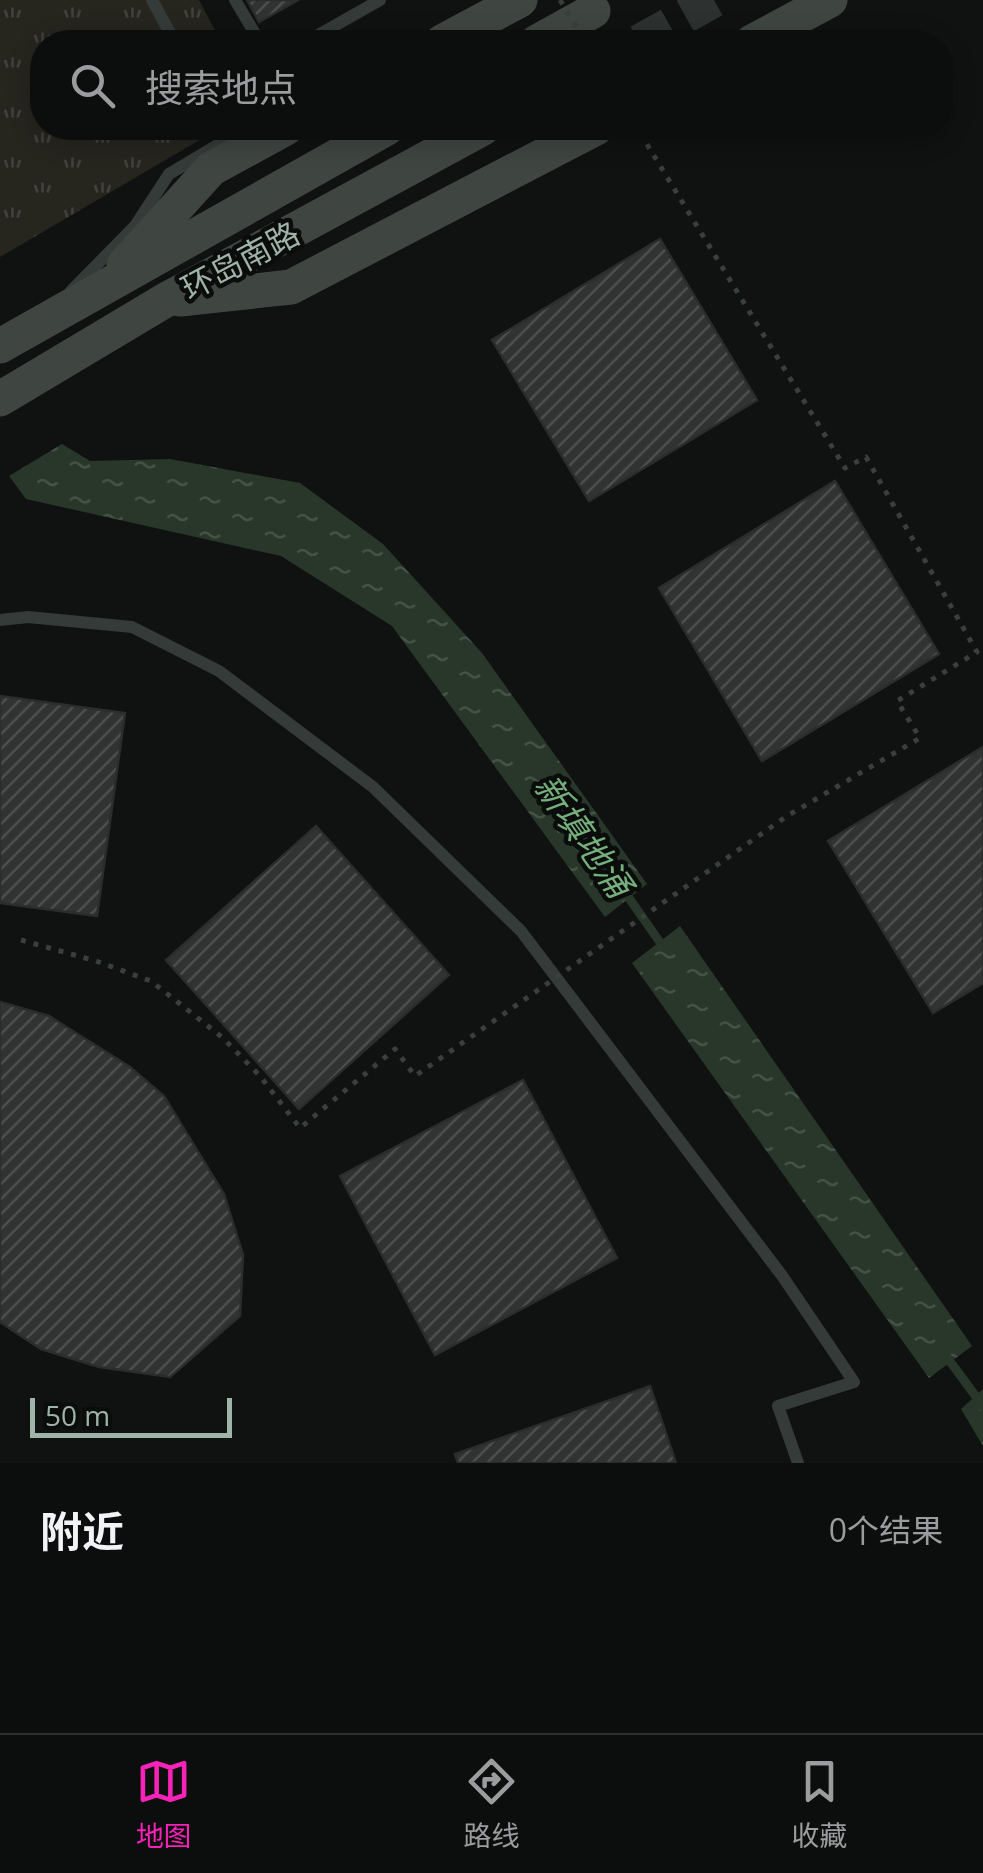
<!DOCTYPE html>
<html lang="zh">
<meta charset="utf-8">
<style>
body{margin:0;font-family:"Open Sans","Noto Sans SC",sans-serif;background:#1a1b1b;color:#f1f3f6}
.scale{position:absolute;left:30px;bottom:25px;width:202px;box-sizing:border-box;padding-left:10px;border:5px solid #a0b3a7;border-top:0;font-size:28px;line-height:35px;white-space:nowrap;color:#a0b3a7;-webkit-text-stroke:8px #0b0c0c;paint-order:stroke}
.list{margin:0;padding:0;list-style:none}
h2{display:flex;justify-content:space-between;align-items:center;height:130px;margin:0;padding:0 40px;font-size:42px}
h2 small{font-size:32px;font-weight:400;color:#9a9c9d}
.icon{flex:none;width:55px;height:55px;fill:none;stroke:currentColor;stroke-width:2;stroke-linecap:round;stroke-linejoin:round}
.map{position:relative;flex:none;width:983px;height:1463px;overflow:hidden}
.search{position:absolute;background:#0c0d0d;box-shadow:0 5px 25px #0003;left:30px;right:30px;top:30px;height:110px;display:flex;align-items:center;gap:25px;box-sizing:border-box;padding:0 35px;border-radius:40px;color:#9a9c9d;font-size:38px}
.sheet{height:270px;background:#0c0d0d}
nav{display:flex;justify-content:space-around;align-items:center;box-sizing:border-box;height:140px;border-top:2px solid #2c2d2e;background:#0c0d0d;font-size:28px;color:#9a9c9d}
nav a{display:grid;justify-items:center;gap:5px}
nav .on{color:#f722b7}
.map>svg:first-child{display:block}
.park{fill:url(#park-tufts)}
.water{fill:url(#water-ripples)}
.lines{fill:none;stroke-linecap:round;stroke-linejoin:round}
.stream{stroke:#283729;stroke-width:9}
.building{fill:url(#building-hatch);stroke:#2a2d2c;stroke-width:2.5}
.secondary-tunnel{stroke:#2d312f;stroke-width:35;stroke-dasharray:35 18;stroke-linecap:butt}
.service{stroke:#353b38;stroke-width:12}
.secondary{stroke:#3f4642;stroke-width:35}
.path-bridge{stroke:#393f3b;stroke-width:5;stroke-dasharray:5 8;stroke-linecap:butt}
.labels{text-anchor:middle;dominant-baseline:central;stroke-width:9;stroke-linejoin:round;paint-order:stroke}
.street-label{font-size:32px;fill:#a0b3a7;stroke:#0b0c0c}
.water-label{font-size:35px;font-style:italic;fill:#75b07c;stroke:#0b0c0c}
</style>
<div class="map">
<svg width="983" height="1463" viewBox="0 0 983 1463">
<defs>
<pattern id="park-tufts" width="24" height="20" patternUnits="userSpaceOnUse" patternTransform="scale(2.5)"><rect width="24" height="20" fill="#26251e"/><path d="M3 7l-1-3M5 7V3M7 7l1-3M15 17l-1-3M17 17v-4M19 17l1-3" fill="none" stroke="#42423c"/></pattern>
<pattern id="water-ripples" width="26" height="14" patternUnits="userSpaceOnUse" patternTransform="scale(2.5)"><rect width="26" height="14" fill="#283729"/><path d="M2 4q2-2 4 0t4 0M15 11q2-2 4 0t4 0" fill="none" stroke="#445245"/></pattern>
<pattern id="building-hatch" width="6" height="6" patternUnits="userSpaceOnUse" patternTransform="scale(2.5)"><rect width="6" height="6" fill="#303332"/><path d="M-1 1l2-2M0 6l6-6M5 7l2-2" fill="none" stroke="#4b4e4d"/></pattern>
</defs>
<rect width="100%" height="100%" fill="#101111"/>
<polygon class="park" points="0,0 199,0 221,42 42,42 42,128 220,128 0,257"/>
<g class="water">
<polygon points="62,444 90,461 170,459 300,483 383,544 482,653 647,884 605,917 392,626 281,556 26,499 9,476"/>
<polygon points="680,926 972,1346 929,1378 632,963"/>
<polygon points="983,1389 983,1446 961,1409"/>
</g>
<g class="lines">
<g class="stream">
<polyline points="624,891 664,948"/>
<polyline points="946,1356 983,1406"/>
</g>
</g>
<g class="building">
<polygon points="247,0 298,0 259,22"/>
<polygon points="660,239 757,400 589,501 492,340"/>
<polygon points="835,481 939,654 762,761 659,588"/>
<polygon points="0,696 125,713 97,916 0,903"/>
<polygon points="983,747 983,983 933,1013 828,841"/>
<polygon points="316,826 449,975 299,1109 166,960"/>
<polygon points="0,1002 49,1016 130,1067 164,1096 224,1194 243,1255 240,1316 170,1377 99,1367 41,1349 0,1322"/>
<polygon points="523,1080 617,1258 435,1355 340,1176"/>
<polygon points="650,1386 676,1463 458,1463 455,1454"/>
</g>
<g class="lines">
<polyline class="secondary-tunnel" points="639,42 714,0"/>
<g class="service">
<polyline points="152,0 175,42"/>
<polyline points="235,0 260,42"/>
<polyline points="306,42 380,0"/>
<polyline points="221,143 249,128"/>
<polyline points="71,291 135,226 169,174 221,143 221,128"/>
<polyline points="0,620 28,617 132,627 219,671 373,787 521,931 783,1277 854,1382 778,1406 798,1463"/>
</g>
<g class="secondary">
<polyline points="442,42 520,0"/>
<polyline points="537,42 593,11"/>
<polyline points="752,42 830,0"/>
<polyline points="124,265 211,169 286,128"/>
<polyline points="180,299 291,287 596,128"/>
<polyline points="0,346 387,128"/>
<polyline points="0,399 164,301 483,128"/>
</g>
<g class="path-bridge">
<polyline points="560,0 586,42"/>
<polyline points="21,940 96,961 151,981 223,1038 260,1076 300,1128 395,1049 415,1076 787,816 920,738 897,701 977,652 866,457 845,468 637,128"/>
</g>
</g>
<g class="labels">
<g class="street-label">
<text transform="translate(240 260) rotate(-28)">环岛南路</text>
</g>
<g class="water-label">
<text transform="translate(584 835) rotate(55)">新填地涌</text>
</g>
</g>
</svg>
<div class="scale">50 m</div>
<div class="search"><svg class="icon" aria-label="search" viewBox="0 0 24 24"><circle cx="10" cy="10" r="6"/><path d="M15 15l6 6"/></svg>搜索地点</div>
</div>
<section class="sheet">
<h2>附近<small>0个结果</small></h2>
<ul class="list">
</ul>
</section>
<nav>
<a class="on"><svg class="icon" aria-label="map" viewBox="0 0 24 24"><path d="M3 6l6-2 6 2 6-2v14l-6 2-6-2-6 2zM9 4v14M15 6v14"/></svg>地图</a>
<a><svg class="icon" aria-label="directions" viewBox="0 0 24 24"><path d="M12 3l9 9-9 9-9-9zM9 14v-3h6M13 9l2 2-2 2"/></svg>路线</a>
<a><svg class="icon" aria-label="saved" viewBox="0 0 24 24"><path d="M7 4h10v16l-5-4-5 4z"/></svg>收藏</a>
</nav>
